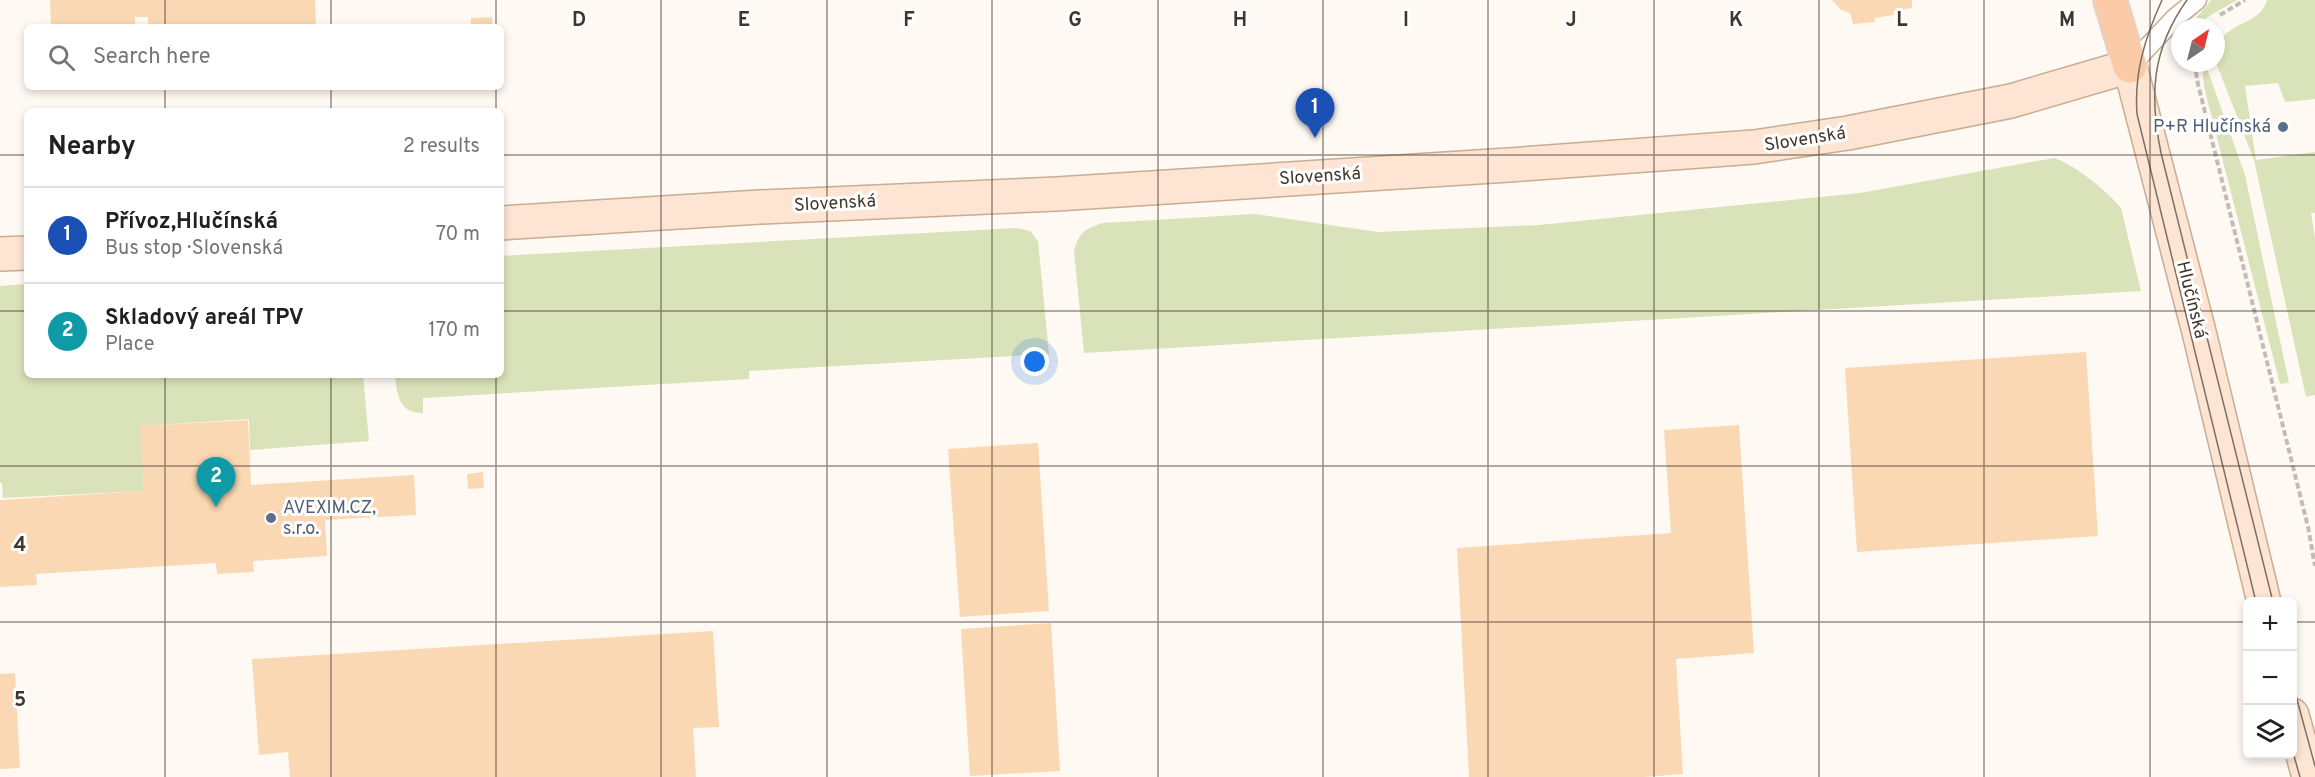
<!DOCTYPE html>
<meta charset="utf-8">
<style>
body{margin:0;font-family:Overpass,sans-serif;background:#f2f2f2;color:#202124}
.controls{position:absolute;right:18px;bottom:18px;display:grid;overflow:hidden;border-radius:9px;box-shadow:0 3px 9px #0003}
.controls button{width:54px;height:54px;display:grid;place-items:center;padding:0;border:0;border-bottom:2px solid #e0e0e0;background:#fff;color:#202124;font:30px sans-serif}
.compass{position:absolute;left:2171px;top:18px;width:54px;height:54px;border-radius:50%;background:#fff;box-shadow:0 3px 9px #0003;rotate:35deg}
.you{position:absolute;left:1035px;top:362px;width:21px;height:21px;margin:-15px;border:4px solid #fff;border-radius:50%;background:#1a73e8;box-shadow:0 0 0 9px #1a73e833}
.badge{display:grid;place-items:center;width:39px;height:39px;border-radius:50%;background:#1e9652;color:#fff;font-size:20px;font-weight:700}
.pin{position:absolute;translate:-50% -50px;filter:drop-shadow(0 2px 3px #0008)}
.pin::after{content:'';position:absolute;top:32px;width:21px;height:18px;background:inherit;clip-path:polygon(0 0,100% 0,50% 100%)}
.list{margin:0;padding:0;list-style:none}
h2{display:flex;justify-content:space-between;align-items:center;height:78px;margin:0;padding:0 24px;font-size:26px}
h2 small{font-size:20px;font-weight:400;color:#757577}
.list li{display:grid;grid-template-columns:39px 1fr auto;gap:18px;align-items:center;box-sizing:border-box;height:96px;padding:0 24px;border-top:2px solid #e0e0e0}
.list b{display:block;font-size:22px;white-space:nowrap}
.list p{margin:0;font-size:20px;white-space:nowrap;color:#757577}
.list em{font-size:20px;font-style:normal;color:#757577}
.icon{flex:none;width:33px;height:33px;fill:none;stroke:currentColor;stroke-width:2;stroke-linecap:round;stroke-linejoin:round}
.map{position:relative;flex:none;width:2315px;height:777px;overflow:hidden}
.search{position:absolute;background:#fff;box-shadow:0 3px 9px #0003;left:24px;top:24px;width:480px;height:66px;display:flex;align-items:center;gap:15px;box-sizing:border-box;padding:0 21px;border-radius:9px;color:#757577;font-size:22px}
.panel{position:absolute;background:#fff;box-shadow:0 3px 9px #0003;left:24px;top:108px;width:480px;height:270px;border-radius:9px}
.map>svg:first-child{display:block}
.grass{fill:#dae2b9}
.building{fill:#fad8b3}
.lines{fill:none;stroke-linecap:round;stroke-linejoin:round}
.lane-casing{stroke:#c7ad92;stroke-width:21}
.secondary-casing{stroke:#c7ad92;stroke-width:36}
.primary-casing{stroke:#d9d7d5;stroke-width:36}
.path{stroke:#c3bcb4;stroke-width:4;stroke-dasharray:6 3;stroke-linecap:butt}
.lane{stroke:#fff;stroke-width:18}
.secondary{stroke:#fde4d3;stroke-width:33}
.primary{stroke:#fbcaa6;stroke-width:33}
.tram{stroke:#7a7167;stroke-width:1.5}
.grid{fill:none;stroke:#41362b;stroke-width:1.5;stroke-opacity:0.55}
.service-dot{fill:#5c6f8a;stroke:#fff;stroke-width:2}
.labels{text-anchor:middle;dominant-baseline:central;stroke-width:6;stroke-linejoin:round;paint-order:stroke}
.service-label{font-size:18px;fill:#4e5e75;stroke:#fff;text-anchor:end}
.street-label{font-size:18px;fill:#41362b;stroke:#fff}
.grid-label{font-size:20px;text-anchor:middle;font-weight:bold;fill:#41362b;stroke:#fff;stroke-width:6;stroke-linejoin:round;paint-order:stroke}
</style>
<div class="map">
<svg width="2315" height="777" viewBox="0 0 2315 777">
<rect width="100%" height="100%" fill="#fef9f3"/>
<g class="grass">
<polygon points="2211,0 2237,0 2206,18 2198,27 2189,27"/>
<path d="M2267 0H2315V99L2285 102 2278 83 2245 86 2256 160 2315 152V213H2311L2315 238V395L2306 397 2254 160 2217 65C2213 17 2259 31 2267 0Z"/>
<polygon points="2202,63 2205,63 2245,175 2289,383 2280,384 2204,87"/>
<path d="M2054 158C2074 164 2107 191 2121 208L2141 291 1084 353 1074 251C1080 232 1084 229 1103 223L1255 214 1378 232 1539 225 1860 193Z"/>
<path d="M1017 228 1030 231 1038 241 1049 354 749 371V379L423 398V413C399 413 397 395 395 375H501V256Z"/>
<polygon points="27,284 27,375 363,375 369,441 250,450 249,419 141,426 144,491 3,498 2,483 0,483 0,286"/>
</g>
<g class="building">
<polygon points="50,0 315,0 316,27 148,27 148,17 135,17 135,27 51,27"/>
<polygon points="1832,0 1912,0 1912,8 1893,11 1894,15 1874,18 1875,22 1853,24 1850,13 1841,10"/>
<polygon points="492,17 493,27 471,27 471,18"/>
<polygon points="2086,352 2098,536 1857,552 1845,368"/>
<polygon points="248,420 251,485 414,475 416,515 325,520 327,556 253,561 254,572 217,574 216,563 36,574 37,585 0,587 0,500 144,491 140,426"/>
<polygon points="1739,425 1754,653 1676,659 1683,774 1644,777 1469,777 1457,548 1671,533 1664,430"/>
<polygon points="1038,443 1049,611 960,617 948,449"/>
<polygon points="483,472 484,488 468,489 467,474"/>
<polygon points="1051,623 1060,771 970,776 961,629"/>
<polygon points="713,631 719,727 693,728 696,777 290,777 288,752 259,755 252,659"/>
<polygon points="15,673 20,768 0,769 0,674"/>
</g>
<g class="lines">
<g class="lane-casing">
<polyline id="lane" points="2130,66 2175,18 2197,0"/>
</g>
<g class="secondary-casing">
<g id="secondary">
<polyline points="501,223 760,207 1057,194 1509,165 1754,147 1848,133 2011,101 2130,66 2199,332 2264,602"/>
<polyline points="0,254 27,253"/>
<polyline points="2292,715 2309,777"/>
</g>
</g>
<g class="primary-casing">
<polyline id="primary" points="2110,0 2130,66"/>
</g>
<g class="path">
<polyline points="2220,15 2245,0"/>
<polyline points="2195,63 2197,80 2308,527 2315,566"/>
</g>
<use href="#lane" class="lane"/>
<use href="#secondary" class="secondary"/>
<use href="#primary" class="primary"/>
<g class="tram">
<path d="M2162 0C2145 38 2134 72 2137 114L2256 602"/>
<path d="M2187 0C2152 49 2149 95 2161 153L2273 602"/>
<polyline points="2292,681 2315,766"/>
<polyline points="2292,749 2300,777"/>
</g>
</g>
<path class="grid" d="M165 0V27M331 0V27M496 0V27M661 0V777M827 0V777M992 0V777M1158 0V777M1323 0V777M1488 0V777M1654 0V777M1819 0V777M1984 0V777M2150 0V777M165 87V111M331 87V111M496 87V111M0 155H27M501 155H2315M0 311H27M501 311H2315M165 375V777M331 375V777M496 375V777M0 466H2315M0 622H2248M2292 622H2315"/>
<g class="service-dot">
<circle cx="2283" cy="127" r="6"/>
<circle cx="271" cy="518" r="6"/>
</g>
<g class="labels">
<g class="service-label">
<text x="2271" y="127">P+R Hlučínská</text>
<text x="283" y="508" text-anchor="start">AVEXIM.CZ,<tspan x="283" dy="21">s.r.o.</tspan></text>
</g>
<g class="street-label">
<text transform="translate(1805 140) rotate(-9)">Slovenská</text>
<text transform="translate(1320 177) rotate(-4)">Slovenská</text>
<text transform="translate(835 204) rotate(-3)">Slovenská</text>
<text transform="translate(2191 300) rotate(76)">Hlučínská</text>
</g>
</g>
<g class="grid-label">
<text x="579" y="26">D</text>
<text x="744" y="26">E</text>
<text x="909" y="26">F</text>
<text x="1075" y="26">G</text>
<text x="1240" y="26">H</text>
<text x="1406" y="26">I</text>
<text x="1571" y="26">J</text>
<text x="1736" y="26">K</text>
<text x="1902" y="26">L</text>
<text x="2067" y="26">M</text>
<text x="20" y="551">4</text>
<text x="20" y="706">5</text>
</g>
</svg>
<div class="controls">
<button>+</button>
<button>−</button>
<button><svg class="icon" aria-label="layers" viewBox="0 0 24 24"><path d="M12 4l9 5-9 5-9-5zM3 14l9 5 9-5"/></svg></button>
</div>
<svg class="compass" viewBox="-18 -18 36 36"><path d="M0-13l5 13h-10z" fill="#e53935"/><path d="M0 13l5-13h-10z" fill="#757577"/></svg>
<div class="you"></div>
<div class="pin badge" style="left:1315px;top:138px;background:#1a4fb4">1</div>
<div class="pin badge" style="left:216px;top:507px;background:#0f9aa8">2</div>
<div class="search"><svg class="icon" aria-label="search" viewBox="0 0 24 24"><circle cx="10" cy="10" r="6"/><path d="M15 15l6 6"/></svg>Search here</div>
<section class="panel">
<h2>Nearby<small>2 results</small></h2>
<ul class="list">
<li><span class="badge" style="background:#1a4fb4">1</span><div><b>Přívoz,Hlučínská</b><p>Bus stop · Slovenská</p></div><em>70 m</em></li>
<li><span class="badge" style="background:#0f9aa8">2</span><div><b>Skladový areál TPV</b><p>Place</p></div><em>170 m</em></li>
</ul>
</section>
</div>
